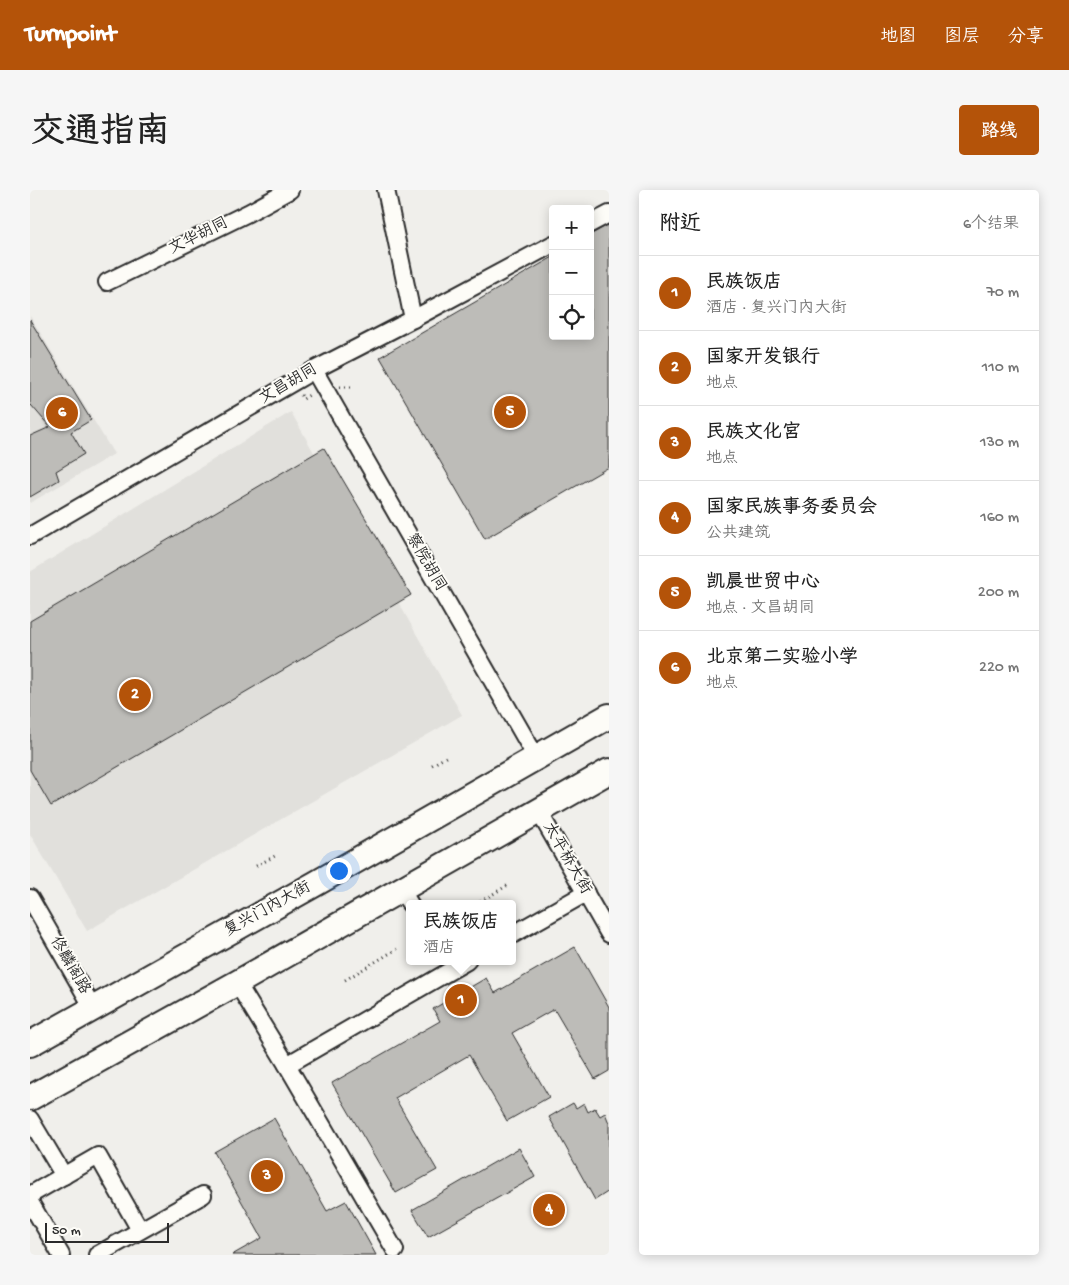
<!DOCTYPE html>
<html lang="zh">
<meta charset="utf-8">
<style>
body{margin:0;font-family:"Gochi Hand","LXGW WenKai TC",sans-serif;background:#f6f6f6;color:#222}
.controls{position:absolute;right:15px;top:15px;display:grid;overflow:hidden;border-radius:5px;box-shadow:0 2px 12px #0003}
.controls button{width:45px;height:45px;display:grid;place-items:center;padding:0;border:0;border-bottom:1px solid #e0e0e0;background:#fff;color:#222;font:25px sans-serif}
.scale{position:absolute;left:15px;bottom:12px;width:124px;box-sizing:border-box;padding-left:5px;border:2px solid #2b2b2b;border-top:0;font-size:14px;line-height:18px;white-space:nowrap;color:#2b2b2b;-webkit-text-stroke:4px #fdfcf7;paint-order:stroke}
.you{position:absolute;left:308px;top:680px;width:18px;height:18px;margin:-12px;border:4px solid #fff;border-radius:50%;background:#1a73e8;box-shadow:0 0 0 8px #1a73e833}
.badge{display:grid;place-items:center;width:32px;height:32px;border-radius:50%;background:#b45309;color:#fff;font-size:16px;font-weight:700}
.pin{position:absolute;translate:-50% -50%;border:2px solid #fff;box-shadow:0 1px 5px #0006}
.popup{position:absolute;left:376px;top:710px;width:110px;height:65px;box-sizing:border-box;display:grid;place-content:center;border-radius:5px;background:#fff;filter:drop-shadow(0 1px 4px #0005);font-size:16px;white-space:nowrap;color:#767676}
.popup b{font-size:19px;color:#222}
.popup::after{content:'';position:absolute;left:50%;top:100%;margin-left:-10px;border:10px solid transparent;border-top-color:#fff}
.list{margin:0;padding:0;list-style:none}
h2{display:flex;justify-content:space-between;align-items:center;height:65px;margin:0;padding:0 20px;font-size:21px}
h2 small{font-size:16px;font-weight:400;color:#767676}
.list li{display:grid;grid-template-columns:32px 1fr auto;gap:15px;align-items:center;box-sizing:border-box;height:75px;padding:0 20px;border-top:1px solid #e0e0e0}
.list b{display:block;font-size:19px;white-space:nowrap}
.list p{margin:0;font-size:16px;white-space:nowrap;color:#767676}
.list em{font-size:16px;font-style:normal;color:#767676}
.icon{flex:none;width:28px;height:28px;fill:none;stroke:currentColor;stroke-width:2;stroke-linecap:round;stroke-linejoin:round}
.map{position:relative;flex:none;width:579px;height:1065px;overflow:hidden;border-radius:5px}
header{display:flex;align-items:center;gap:30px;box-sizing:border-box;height:70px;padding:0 25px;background:#b45309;color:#fff}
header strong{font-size:24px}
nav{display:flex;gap:28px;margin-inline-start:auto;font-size:18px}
.intro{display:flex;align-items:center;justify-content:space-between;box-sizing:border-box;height:120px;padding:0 30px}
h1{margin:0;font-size:35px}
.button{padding:12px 22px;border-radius:5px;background:#b45309;color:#fff;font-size:18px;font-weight:700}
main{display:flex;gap:30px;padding:0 30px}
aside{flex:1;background:#fff;border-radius:5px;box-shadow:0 2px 12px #0003}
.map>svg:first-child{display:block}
.built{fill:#e1e0dc}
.building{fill:#bdbcb8;stroke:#2b2b2b}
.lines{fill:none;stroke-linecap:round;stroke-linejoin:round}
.minor-casing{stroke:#2b2b2b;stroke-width:20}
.highway-casing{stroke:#2b2b2b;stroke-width:28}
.path{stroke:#2b2b2b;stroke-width:3;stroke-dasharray:1 4;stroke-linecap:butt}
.minor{stroke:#fdfcf7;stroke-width:16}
.highway{stroke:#fdfcf7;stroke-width:24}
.labels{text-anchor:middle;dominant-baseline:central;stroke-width:4;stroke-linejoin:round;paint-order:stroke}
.street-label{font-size:16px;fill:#2b2b2b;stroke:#fdfcf7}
</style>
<header>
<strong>Turnpoint</strong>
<nav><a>地图</a><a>图层</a><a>分享</a></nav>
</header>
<div class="intro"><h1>交通指南</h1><a class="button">路线</a></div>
<main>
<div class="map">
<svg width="579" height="1065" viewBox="0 0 579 1065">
<rect width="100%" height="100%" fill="#f0efeb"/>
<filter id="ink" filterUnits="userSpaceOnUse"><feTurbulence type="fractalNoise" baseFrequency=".02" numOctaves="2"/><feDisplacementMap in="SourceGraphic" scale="10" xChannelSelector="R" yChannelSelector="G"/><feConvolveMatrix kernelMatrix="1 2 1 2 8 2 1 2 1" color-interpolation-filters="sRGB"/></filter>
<g filter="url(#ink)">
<g class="built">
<polygon points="0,126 84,264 0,313"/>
<polygon points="261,222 432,525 57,741 0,644 0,382"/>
</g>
<g class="building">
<polygon points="579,34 579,277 455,349 350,167 523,67 523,146 560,146 560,45"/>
<polygon points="0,130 61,230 41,242 54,264 26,281 29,290 0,307 0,246 20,237 1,215 0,216"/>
<polygon points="294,258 381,405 21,616 0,580 0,431"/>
<polygon points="545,757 579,817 579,881 565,889 524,819 482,843 519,907 477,931 439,865 365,908 407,980 366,1003 302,893 410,831 403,819 456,788 465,803"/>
<polygon points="543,913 546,918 554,913 558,922 565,918 570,926 575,923 579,933 579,1001 565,1010 519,927"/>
<polygon points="244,928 297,1021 316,1011 346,1065 202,1065 232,1048 184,962"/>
<polygon points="489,958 505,987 398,1047 382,1020"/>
</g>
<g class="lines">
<g class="minor-casing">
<g id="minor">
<polyline points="356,0 383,129"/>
<polyline points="560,34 579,24"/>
<polyline points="77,92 218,23 260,0"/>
<polyline points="284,180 506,567"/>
<polyline points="0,346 284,180 383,129 523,54"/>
<polyline points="508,620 579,744"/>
<polyline points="371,699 380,714"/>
<polyline points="0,708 63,818"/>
<polyline points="482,745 556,703"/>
<polyline points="207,793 257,875 365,1060"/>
<polyline points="257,875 437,771"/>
<polyline points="0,929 34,986"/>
<polyline points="0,1005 68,966 110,1040"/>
<polyline points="0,1012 31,1065"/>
<polyline points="67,1065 173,1005"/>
</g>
</g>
<g class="highway-casing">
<g id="highway">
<polyline points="0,854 285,694 579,526"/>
<polyline points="0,908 207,793 579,581"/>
</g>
</g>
<g class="path">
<polyline points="310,197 324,197"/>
<polyline points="271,205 273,209 281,204"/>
<polyline points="402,575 416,567"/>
<polyline points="226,676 245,666"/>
<polyline points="446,714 480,694"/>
<polyline points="315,790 367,759"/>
</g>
<use href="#minor" class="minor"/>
<use href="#highway" class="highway"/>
</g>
</g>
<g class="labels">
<g class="street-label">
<text transform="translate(169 47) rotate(-26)">文华胡同</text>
<text transform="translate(259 195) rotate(-30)">文昌胡同</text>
<text transform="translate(395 373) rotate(60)">察院胡同</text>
<text transform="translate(536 669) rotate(60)">太平桥大街</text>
<text transform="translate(238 720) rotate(-29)">复兴门内大街</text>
<text transform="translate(39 776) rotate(60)">佟麟阁路</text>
</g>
</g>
</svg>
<div class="controls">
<button>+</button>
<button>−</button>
<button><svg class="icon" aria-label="locate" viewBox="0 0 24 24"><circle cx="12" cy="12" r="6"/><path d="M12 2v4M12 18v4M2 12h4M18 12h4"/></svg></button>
</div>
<div class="scale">50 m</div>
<div class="you"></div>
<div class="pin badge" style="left:431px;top:810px">1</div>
<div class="popup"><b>民族饭店</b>酒店</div>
<div class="pin badge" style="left:105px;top:505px">2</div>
<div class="pin badge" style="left:237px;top:986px">3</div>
<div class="pin badge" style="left:519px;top:1020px">4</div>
<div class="pin badge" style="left:480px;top:222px">5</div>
<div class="pin badge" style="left:32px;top:223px">6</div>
</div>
<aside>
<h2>附近<small>6个结果</small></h2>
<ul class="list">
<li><span class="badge">1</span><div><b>民族饭店</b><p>酒店 · 复兴门内大街</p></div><em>70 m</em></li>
<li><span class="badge">2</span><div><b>国家开发银行</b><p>地点</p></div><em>110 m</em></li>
<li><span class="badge">3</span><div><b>民族文化宫</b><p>地点</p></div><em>130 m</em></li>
<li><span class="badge">4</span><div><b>国家民族事务委员会</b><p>公共建筑</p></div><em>160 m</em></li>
<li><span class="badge">5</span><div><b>凯晨世贸中心</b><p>地点 · 文昌胡同</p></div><em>200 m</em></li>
<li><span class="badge">6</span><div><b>北京第二实验小学</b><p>地点</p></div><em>220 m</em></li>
</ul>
</aside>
</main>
